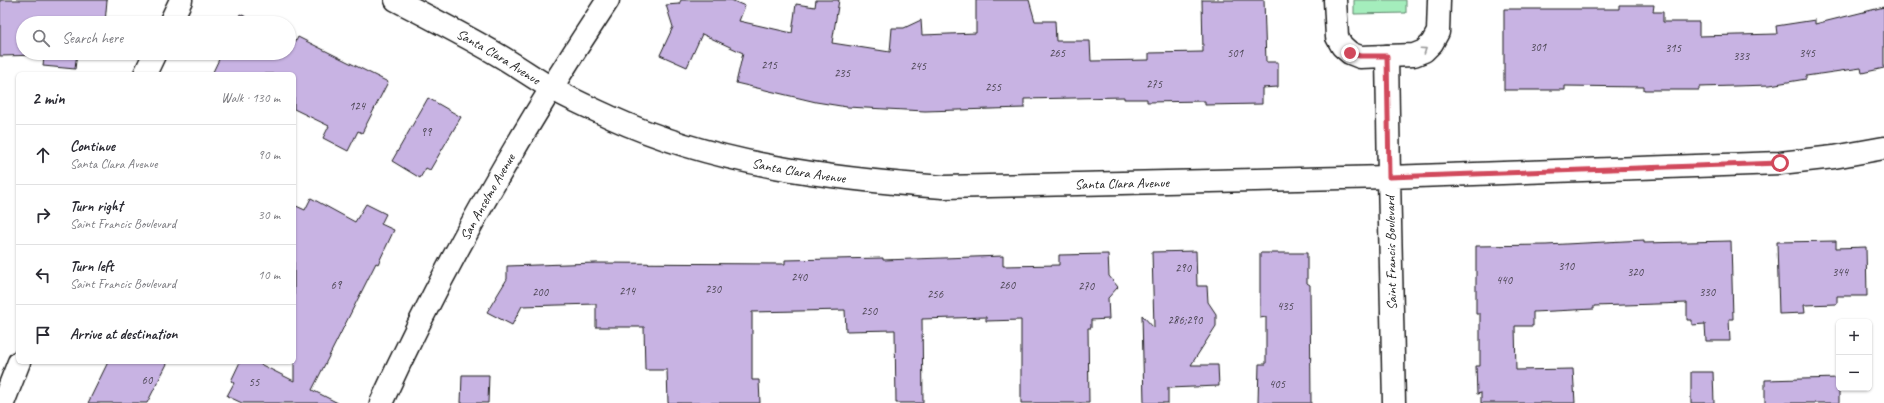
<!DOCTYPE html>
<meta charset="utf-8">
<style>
body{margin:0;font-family:Caveat,sans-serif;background:#f2f2f3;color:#2b2b33}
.controls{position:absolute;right:12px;bottom:12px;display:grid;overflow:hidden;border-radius:6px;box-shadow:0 1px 3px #0004}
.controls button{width:36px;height:36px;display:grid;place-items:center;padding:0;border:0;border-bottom:1px solid #e1e1e2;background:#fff;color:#2b2b33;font:20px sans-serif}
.stop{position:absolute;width:12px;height:12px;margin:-9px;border:3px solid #d1495b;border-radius:50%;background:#fff}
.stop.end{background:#d1495b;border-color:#fff;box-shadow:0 1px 4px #0008}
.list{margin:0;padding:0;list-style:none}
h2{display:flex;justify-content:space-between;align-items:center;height:52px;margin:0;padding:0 16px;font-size:17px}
h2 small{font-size:13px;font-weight:400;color:#7c7c81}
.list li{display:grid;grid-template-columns:26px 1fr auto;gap:12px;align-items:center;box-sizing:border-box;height:60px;padding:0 16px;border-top:1px solid #e1e1e2}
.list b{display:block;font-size:15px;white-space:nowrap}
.list p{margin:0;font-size:13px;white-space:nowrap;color:#7c7c81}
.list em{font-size:13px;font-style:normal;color:#7c7c81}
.icon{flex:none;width:22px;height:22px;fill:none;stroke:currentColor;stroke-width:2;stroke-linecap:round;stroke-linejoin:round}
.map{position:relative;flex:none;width:1884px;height:403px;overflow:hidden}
.search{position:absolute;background:#fff;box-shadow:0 1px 3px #0004;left:16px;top:16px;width:280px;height:44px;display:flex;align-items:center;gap:10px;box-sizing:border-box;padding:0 14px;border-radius:22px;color:#7c7c81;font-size:15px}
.panel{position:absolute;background:#fff;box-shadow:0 1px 3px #0004;left:16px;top:72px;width:280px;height:292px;border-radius:6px}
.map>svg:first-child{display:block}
.green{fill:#a4edbc;stroke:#60846c}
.building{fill:#c8b3e3;stroke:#1c1c1c}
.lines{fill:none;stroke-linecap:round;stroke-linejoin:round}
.minor-casing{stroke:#1c1c1c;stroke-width:25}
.tertiary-casing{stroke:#1c1c1c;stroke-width:25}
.secondary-casing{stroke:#1c1c1c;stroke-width:25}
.minor{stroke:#fff;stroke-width:22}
.tertiary{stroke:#fff;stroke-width:22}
.secondary{stroke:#fff;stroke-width:22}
.oneway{stroke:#999}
.route{stroke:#d1495b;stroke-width:5}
.labels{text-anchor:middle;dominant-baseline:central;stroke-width:3.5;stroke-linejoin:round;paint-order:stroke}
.number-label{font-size:12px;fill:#47424e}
.street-label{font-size:14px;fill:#1c1c1c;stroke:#fff}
</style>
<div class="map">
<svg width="1884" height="403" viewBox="0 0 1884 403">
<rect width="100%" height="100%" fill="#fff"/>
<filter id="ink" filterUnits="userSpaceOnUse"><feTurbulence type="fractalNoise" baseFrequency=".025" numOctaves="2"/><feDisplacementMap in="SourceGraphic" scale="8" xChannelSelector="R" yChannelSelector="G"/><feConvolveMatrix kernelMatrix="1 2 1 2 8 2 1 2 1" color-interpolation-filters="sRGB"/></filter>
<g filter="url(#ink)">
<polygon class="green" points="1354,0 1406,0 1406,13 1354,14"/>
<g class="building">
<polygon points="0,0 107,0 105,23 23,23 23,53 77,53 75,69 43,66 44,55 0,56"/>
<polygon points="681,0 731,0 745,6 739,21 792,33 796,4 815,7 816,0 839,0 832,43 890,52 892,28 904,28 921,20 922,35 976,33 976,0 1029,0 1035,21 1055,21 1056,41 1090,41 1091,61 1149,60 1149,53 1203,52 1202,0 1264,0 1266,62 1278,62 1278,87 1262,88 1262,104 1205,105 1205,101 1147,102 1147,99 1124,99 1124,97 1024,99 1024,108 925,111 847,107 816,102 736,83 743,53 702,34 687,67 660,55 673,27 666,5 679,4"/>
<polygon points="1619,5 1654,5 1653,12 1663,12 1663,22 1699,22 1699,36 1777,34 1776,26 1815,20 1815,24 1884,7 1884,68 1862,73 1861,68 1806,76 1806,79 1770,85 1699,87 1699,90 1644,90 1644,87 1565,86 1565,90 1504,90 1504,9 1619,9"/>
<polygon points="240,14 259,23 236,23"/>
<polygon points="298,37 388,82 362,133 358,131 348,151 323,138 329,126 294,109 294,74 212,74 222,53 289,53 289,38 296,41"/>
<polygon points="428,98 461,117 430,170 426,168 420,178 392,161"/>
<polygon points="311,198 355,222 366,204 386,214 381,224 394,230 378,264 376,263 312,390 338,403 242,403 227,396 234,383 231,381 240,362 256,362 294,381 294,205 305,210"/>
<polygon points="1644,240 1644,243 1731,241 1733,319 1729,319 1730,341 1706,341 1705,324 1692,325 1692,320 1687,320 1687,303 1594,306 1594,309 1533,312 1533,326 1515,326 1516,370 1573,369 1575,403 1481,403 1481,393 1477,394 1476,366 1480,366 1480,314 1476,314 1476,246 1546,245"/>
<polygon points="1836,241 1836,248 1866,247 1867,296 1837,296 1837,304 1804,305 1805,313 1779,314 1777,242"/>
<polygon points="1196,251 1197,286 1207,286 1208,302 1216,314 1216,326 1191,365 1218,365 1219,386 1168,388 1168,403 1144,403 1142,315 1154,328 1152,252"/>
<polygon points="1260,253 1307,253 1307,283 1310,285 1311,403 1258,403 1259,364 1266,364 1266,317 1260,318"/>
<polygon points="1108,254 1109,276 1118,287 1108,298 1109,319 1091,320 1091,328 1088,328 1089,403 1021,403 1021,320 986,321 986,317 922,319 923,403 896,403 895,330 846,331 845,310 752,312 752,380 759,380 760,403 668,403 667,370 645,370 644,327 596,327 596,304 522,306 512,325 487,312 507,279 507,266 596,263 785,264 785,260 883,258 883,260 1003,256 1003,266 1059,265 1059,255"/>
<polygon points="108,362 168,362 147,403 88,403"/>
<polygon points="1691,372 1713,372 1714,403 1691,403"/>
<polygon points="462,375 489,375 488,403 461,403"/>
<polygon points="1839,378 1839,403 1765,403 1765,380"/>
</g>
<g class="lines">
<g class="minor-casing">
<g id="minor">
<polyline points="1335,0 1337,37 1342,46 1350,53 1360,57 1414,55 1424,51 1432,43 1438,32 1439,0"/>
<polyline points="170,23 181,0"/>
<polyline points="1387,56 1389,177"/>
<polyline points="145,74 155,53"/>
<polyline points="3,403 19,362"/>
<path id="s1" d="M381 403C445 263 523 128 608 0"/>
</g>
</g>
<g class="tertiary-casing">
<g id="tertiary">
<path id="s2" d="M396 0C431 18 466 36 500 56 517 66 534 78 551 88 570 99 591 108 610 117 713 164 831 179 943 187L1389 177"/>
</g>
</g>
<g class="secondary-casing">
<polyline id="secondary" points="1394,403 1389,177 1780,163 1834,157 1884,148"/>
</g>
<use href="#minor" class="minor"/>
<use href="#tertiary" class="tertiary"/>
<use href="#secondary" class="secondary"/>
</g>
<defs><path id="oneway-chevron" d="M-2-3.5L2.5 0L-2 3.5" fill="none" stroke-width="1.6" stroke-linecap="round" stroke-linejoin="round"/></defs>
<use class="oneway" href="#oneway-chevron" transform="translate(1424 50) rotate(-34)"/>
</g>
<g class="lines" filter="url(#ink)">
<polyline class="route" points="1350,53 1360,56 1387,56 1389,177 1780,163"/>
</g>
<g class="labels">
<g class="number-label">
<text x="1538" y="47">301</text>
<text x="1673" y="48">315</text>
<text x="1057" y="53">265</text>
<text x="1235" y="53">501</text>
<text x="1807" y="53">345</text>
<text x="1741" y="56">333</text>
<text x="769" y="65">215</text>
<text x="918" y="66">245</text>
<text x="842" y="73">235</text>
<text x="1154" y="84">275</text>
<text x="993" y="87">255</text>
<text x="357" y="106">124</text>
<text x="426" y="132">99</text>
<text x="1566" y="266">310</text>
<text x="1183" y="268">290</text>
<text x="1635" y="272">320</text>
<text x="1840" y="272">344</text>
<text x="799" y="277">240</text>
<text x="1504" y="280">440</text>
<text x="336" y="285">69</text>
<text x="1007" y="285">260</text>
<text x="1086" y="286">270</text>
<text x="713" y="289">230</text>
<text x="627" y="291">214</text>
<text x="540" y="292">200</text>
<text x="1707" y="292">330</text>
<text x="935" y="294">256</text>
<text x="1285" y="306">435</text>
<text x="869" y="311">250</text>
<text x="1185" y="320">286;290</text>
<text x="147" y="380">60</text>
<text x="254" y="382">55</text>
<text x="1277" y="384">405</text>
</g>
<g class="street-label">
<text stroke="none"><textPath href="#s2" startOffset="117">Santa Clara Avenue</textPath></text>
<text stroke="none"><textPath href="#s2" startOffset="441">Santa Clara Avenue</textPath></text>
<text stroke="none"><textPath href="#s2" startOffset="765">Santa Clara Avenue</textPath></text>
<text stroke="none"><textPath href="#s1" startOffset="232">San Anselmo Avenue</textPath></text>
<text transform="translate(1391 253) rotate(-91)">Saint Francis Boulevard</text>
</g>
</g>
</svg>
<div class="controls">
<button>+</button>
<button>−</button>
</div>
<div class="stop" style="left:1780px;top:163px"></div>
<div class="stop end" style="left:1350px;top:53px"></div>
<div class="search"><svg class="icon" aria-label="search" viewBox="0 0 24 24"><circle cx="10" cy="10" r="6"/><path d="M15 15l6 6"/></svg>Search here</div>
<section class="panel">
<h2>2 min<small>Walk · 130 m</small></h2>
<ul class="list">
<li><svg class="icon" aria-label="ahead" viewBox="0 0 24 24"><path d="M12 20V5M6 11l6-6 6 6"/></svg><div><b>Continue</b><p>Santa Clara Avenue</p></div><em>90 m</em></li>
<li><svg class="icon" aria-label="right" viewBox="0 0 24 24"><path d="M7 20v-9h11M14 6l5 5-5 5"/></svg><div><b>Turn right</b><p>Saint Francis Boulevard</p></div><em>30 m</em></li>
<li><svg class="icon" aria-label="left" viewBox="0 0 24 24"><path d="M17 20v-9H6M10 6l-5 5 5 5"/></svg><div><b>Turn left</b><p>Saint Francis Boulevard</p></div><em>10 m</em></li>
<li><svg class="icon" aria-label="arrive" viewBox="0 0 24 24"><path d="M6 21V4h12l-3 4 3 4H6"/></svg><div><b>Arrive at destination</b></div></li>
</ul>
</section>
</div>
